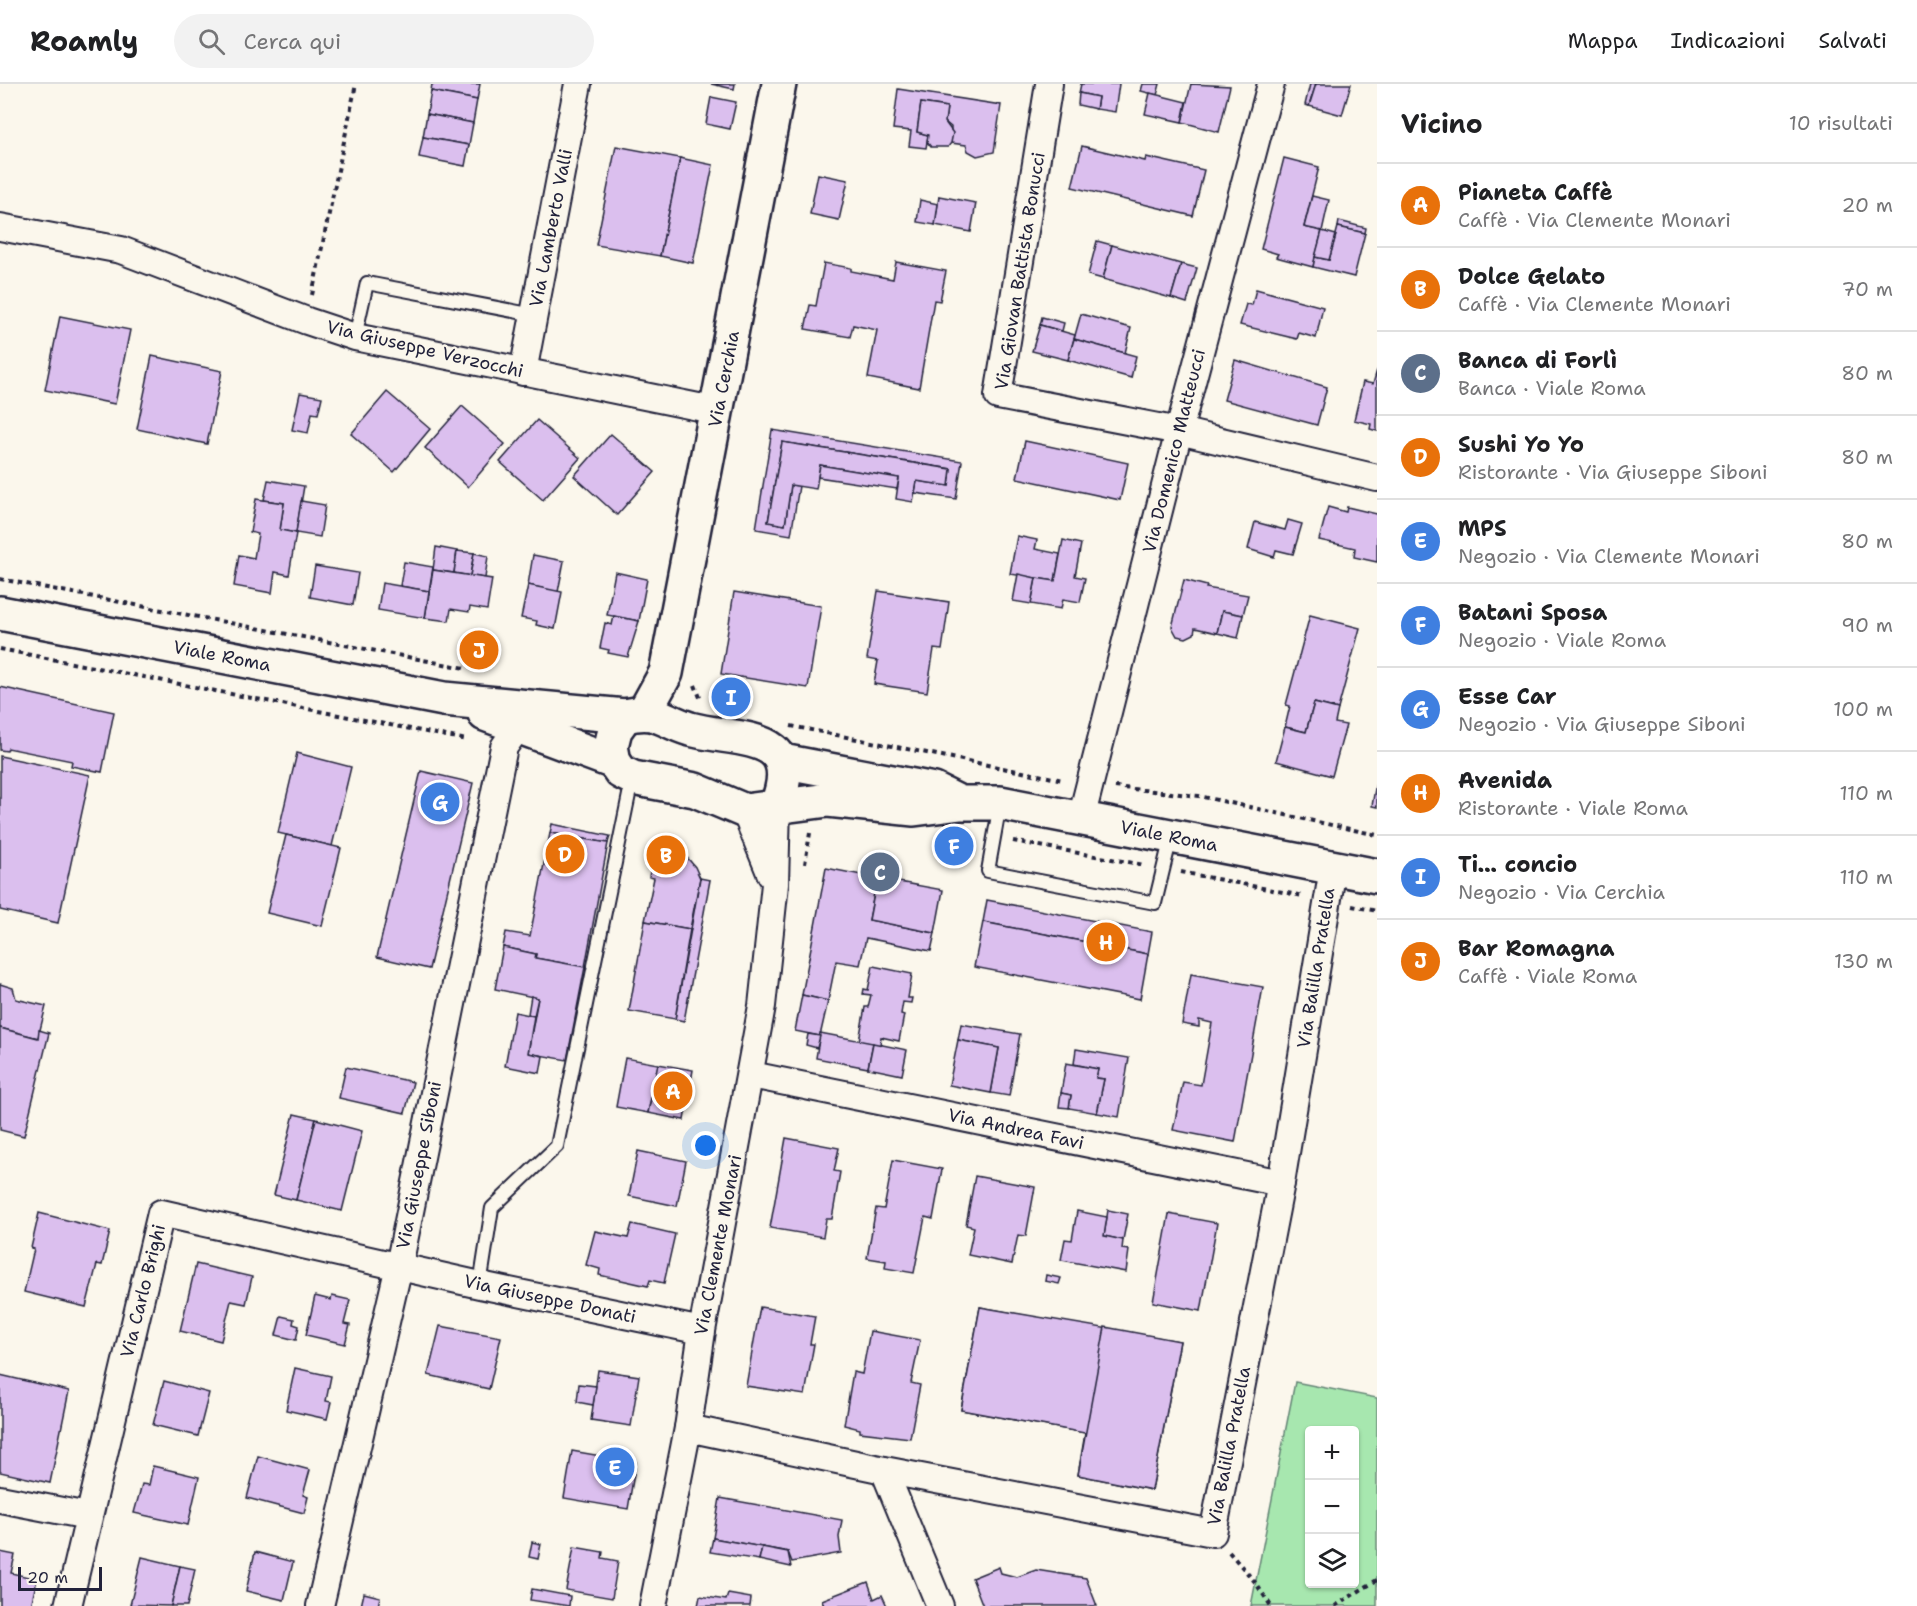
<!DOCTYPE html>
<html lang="it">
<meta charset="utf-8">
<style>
body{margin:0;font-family:"Shantell Sans",sans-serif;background:#f2f2f2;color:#202124}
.controls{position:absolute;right:18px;bottom:18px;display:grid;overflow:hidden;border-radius:6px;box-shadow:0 2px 4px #0004}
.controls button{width:54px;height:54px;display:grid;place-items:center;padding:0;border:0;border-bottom:2px solid #e0e0e0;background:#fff;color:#202124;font:30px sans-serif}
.scale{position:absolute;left:18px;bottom:15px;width:84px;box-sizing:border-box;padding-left:6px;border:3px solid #22223b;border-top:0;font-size:16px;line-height:21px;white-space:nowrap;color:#22223b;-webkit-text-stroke:4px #fbf7ec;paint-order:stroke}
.you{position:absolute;left:706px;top:1062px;width:21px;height:21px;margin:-15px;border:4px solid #fff;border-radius:50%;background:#1a73e8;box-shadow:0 0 0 9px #1a73e833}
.badge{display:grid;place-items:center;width:39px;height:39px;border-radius:50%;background:#d93025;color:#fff;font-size:20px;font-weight:700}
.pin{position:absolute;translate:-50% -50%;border:3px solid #fff;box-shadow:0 2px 6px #0006}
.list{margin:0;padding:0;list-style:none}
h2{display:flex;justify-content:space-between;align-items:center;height:78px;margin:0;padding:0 24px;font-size:26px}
h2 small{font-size:20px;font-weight:400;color:#757577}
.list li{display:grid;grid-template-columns:39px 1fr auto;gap:18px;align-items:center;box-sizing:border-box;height:84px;padding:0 24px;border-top:2px solid #e0e0e0}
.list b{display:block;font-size:22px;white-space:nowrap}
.list p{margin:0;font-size:20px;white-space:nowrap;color:#757577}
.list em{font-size:20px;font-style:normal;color:#757577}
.icon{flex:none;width:33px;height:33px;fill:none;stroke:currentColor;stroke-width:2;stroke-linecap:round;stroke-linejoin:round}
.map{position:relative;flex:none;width:1377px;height:1522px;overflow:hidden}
header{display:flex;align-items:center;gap:36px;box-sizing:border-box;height:84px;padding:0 30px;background:#fff;border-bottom:2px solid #e0e0e0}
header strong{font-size:28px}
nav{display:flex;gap:33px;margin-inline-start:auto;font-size:21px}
.search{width:420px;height:54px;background:#f2f2f2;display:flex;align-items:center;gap:15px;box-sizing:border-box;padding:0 21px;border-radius:33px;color:#757577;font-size:22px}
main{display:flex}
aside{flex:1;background:#fff}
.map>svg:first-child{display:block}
.green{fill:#a7e7af;stroke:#648475;stroke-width:1.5;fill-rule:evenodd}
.building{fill:#dbbfee;stroke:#22223b;stroke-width:1.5}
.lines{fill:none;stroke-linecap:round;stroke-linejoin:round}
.lane-casing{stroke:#22223b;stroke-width:16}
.street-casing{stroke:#22223b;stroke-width:30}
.secondary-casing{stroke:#22223b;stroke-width:38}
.path{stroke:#22223b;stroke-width:4;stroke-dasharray:4.5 4.5;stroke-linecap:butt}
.lane{stroke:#fbf7ec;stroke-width:12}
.street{stroke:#fbf7ec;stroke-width:26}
.secondary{stroke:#fbf7ec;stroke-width:33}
.labels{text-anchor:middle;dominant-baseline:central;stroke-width:4.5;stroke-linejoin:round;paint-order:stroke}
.street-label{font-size:18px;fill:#22223b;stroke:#fbf7ec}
</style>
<header>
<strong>Roamly</strong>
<div class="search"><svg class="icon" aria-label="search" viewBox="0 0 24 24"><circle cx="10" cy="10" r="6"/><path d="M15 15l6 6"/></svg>Cerca qui</div>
<nav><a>Mappa</a><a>Indicazioni</a><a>Salvati</a></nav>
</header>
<main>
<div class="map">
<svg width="1377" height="1522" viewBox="0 0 1377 1522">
<rect width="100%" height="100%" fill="#fbf7ec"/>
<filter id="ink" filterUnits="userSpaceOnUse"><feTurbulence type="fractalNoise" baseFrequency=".0167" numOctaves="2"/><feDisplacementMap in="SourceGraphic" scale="12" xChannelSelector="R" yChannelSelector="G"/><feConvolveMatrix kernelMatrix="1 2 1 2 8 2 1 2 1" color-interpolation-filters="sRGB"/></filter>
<g filter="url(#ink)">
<path class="green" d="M1295 1298 1377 1314V1522H1251ZM1310 1346H1354V1500H1310Z"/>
<g class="building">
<polygon points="432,0 480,0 477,16 431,7"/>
<polygon points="711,0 735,0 734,5"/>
<polygon points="1081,0 1119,0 1115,28 1096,25 1098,13 1079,9"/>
<polygon points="1143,0 1160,0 1157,11 1141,7"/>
<polygon points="1191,0 1230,2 1219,48 1182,38"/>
<polygon points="1310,0 1316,0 1309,22 1305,21"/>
<polygon points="1316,0 1351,0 1342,31 1309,22"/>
<polygon points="898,5 1001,21 994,68 977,72 968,67 966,61 951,59 951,43 945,38 947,23 921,19 917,48 928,51 926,64 909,62 911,47 893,45"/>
<polygon points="431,7 477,16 473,39 427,30"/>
<polygon points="1079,9 1098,13 1096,25 1078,21"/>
<polygon points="1150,9 1186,18 1182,38 1145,30"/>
<polygon points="711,13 736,18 730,45 706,40"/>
<polygon points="921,19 947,23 945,38 953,49 951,59 948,63 931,63 927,58 928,51 917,48"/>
<polygon points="427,30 473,39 469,61 423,53"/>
<polygon points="423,53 469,61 465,82 419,73"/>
<polygon points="616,62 680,74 660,172 596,161"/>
<polygon points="1082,62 1145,77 1146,73 1204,86 1193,132 1072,103"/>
<polygon points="680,74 713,81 693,179 660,172"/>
<polygon points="1284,74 1319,83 1304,143 1322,147 1313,183 1276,173 1278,170 1261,165"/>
<polygon points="818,90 848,96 839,136 810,130"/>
<polygon points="939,112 976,119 971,148 935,141"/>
<polygon points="1312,112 1329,116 1322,147 1304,143"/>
<polygon points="920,116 938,120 935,141 917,138"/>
<polygon points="1339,137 1366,144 1365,149 1338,143"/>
<polygon points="1338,143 1365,149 1354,193 1313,183 1315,173 1329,176"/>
<polygon points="1322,147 1336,151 1329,176 1315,173"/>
<polygon points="1097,157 1112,161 1103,195 1088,191"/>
<polygon points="1112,161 1181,180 1171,214 1103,195"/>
<polygon points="896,178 946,187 940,217 934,216 919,304 868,294 877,246 853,241 850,253 805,245 810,221 816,222 824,179 851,184 851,187 893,195"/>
<polygon points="1181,180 1197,184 1187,219 1171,214"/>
<polygon points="1256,205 1323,223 1316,254 1299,249 1297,255 1240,241 1246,220 1252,221"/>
<polygon points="1081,230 1131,244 1125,269 1074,255"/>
<polygon points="60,232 130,246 115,320 45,306"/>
<polygon points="1042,233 1064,239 1062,247 1040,241"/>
<polygon points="1040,241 1075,251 1068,276 1032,267"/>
<polygon points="1074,255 1136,272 1131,294 1068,276"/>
<polygon points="152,272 222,287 207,360 137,345"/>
<polygon points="1235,276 1327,303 1317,341 1224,316"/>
<polygon points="1377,286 1377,347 1370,345 1371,340 1354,336 1363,298 1373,300"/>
<polygon points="387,308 430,345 394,388 351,350"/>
<polygon points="300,309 322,313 318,330 312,329 308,349 292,346"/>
<polygon points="462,322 505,360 468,403 425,364"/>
<polygon points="537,336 580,374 543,416 500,378"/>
<polygon points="772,346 962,377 956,415 915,409 917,397 949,402 951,385 782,358 768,438 785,441 791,401 799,402 791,451 756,445"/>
<polygon points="611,350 655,388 617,431 574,392"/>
<polygon points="1025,357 1128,379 1120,416 1017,394"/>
<polygon points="782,358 951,385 949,402 917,397 913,418 896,415 899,394 820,381 816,405 791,401 785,441 768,438"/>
<polygon points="820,381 899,394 897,405 818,393"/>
<polygon points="268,396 304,402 296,449 280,446 284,419 264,416"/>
<polygon points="256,415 284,419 280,446 296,449 289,491 275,488 272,509 234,502 239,471 254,474 258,450 250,448"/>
<polygon points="301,417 325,421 320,453 296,449"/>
<polygon points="1328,423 1346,428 1347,423 1377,430 1377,478 1354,473 1355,464 1319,456"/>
<polygon points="1288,436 1302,440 1293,470 1276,466 1274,473 1248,465 1255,438 1285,446"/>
<polygon points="1017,452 1037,456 1035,465 1060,470 1055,497 1010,490"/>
<polygon points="1063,456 1081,460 1075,492 1085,494 1080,518 1063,515 1061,525 1031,520 1036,494 1055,497"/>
<polygon points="436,463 457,467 454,489 433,486"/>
<polygon points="457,467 474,469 470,492 454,489"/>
<polygon points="474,469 488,472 485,494 470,492"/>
<polygon points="533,471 564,477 558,508 528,501"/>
<polygon points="404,478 433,483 429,507 400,502"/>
<polygon points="315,482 358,489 353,521 310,513"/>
<polygon points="433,486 492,495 487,526 470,523 469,528 451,525 449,537 425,534"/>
<polygon points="615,488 647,495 639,537 607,531"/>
<polygon points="1018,490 1036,494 1031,520 1013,517"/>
<polygon points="1184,496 1207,502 1206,504 1248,511 1243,531 1222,527 1217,549 1195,544 1194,550 1186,554 1177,552 1172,543"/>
<polygon points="382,499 429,507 425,534 378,526"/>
<polygon points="528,501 562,508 555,545 536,541 537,537 521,534"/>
<polygon points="878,507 949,518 942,566 934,565 927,608 874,600 878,577 867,575"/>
<polygon points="734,508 821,522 808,604 721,590"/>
<polygon points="1222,527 1243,531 1238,554 1217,549"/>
<polygon points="1310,531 1360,544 1338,625 1314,619 1306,648 1285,643 1290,622 1286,621"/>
<polygon points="614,532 639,537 628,573 608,569 609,566 600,564 605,539 612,541"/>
<polygon points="0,603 114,628 102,688 71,682 72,677 8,664 7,667 0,666"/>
<polygon points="1314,619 1338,625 1335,639 1346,641 1332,692 1276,677 1285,643 1306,648"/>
<polygon points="297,669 351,683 332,762 278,749"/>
<polygon points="0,672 90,691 58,839 0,826"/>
<polygon points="421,687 473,699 429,885 377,873"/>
<polygon points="1377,693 1377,723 1372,722"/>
<polygon points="552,740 610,752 608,759 550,749"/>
<polygon points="550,749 608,759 585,883 535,874 536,870 503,863 506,848 530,852"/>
<polygon points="286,751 341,764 322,842 267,829"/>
<polygon points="655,760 680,765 695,783 700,794 690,845 645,837 654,794 649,793"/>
<polygon points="826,784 877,794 869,836 935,849 931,867 866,854 860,881 836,877 828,917 802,911"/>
<polygon points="700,794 710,796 684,937 675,935"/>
<polygon points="877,794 943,806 935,849 869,836"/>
<polygon points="987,816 1152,848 1148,870 983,838"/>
<polygon points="645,837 690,845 675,935 629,927"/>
<polygon points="983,838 1148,870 1140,915 974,883"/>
<polygon points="503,863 536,870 535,874 585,883 567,976 528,969 538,914 495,905"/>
<polygon points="873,882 912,890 908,914 912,914 911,919 903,918 901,930 904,931 899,957 881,953 880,961 859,957 865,923 868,923 871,911 863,910 864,905 868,906"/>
<polygon points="1191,890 1263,903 1235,1058 1173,1046 1183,998 1201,1001 1212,939 1199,936 1199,943 1182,940"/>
<polygon points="0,900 13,904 16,915 46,922 38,954 0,944"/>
<polygon points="802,911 828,917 820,952 795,947"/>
<polygon points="531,912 538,914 534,932 528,930"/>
<polygon points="515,928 534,932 528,969 543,972 540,989 505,982"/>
<polygon points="961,940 1020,950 1009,1012 991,1009 999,964 958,956"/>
<polygon points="0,944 38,954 39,946 49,949 24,1052 0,1046"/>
<polygon points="820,949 873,959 868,984 816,974"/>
<polygon points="808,950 820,952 817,964 806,961"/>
<polygon points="958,956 999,964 991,1009 949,1001"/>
<polygon points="873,959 907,966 902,991 868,984"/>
<polygon points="1076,965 1129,974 1119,1033 1097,1029 1104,995 1096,994 1098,985 1074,980"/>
<polygon points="625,974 658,980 648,1029 616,1023"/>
<polygon points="1066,979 1098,985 1096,994 1104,995 1097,1029 1069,1024 1071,1011 1061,1009"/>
<polygon points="658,980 693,986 684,1036 648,1029"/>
<polygon points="346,983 413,998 405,1029 339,1014"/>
<polygon points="1061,1009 1071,1011 1069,1024 1059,1023"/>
<polygon points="294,1030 316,1035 296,1116 274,1111"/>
<polygon points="316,1035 362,1047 342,1127 296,1116"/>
<polygon points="786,1054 839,1064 834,1087 840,1088 832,1135 826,1135 823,1153 770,1144"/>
<polygon points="638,1067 686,1077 677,1122 629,1112"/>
<polygon points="893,1076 942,1085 933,1135 925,1133 914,1189 885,1184 886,1177 867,1174 876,1124 884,1125"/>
<polygon points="975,1092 1035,1103 1026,1152 1018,1151 1012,1180 968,1171 974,1143 966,1141"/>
<polygon points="1108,1126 1128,1130 1123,1156 1104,1152"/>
<polygon points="1077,1127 1107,1133 1104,1152 1123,1156 1122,1165 1129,1166 1126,1188 1061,1176 1065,1155 1072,1156"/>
<polygon points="39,1129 110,1147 102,1181 97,1180 86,1223 24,1208 34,1165 31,1164"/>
<polygon points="1169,1130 1217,1139 1201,1227 1153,1218"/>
<polygon points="632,1140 675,1150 664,1199 650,1196 648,1202 599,1191 600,1185 586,1181 595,1147 628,1154"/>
<polygon points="196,1180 252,1193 246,1220 231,1217 221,1257 180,1247"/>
<polygon points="1046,1191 1061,1194 1059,1200 1045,1197"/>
<polygon points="315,1212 331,1216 332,1212 350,1216 344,1240 350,1241 345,1260 306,1251"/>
<polygon points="760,1223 815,1232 810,1260 814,1260 805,1311 746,1302"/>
<polygon points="980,1223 1104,1246 1085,1349 961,1326"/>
<polygon points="980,1223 1180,1257 1152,1406 1078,1391 1085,1349 961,1326"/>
<polygon points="281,1232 294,1235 293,1240 299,1242 296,1256 276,1251"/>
<polygon points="440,1242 501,1253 489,1305 428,1291"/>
<polygon points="1105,1243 1180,1257 1152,1406 1078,1391"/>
<polygon points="870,1247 920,1256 911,1299 920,1301 910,1354 860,1348 860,1345 844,1341 853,1288 862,1290"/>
<polygon points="295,1284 331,1292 326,1317 331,1318 327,1335 286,1326"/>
<polygon points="598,1286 639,1292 631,1342 591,1336"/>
<polygon points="0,1291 69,1307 50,1399 0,1388"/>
<polygon points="164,1297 209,1309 198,1352 153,1341"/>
<polygon points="579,1300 596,1302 593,1321 577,1318"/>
<polygon points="572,1367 636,1378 628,1425 564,1414"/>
<polygon points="258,1372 310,1386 303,1411 308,1413 304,1429 247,1414"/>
<polygon points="153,1382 199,1393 188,1441 134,1429 142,1400 149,1401"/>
<polygon points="720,1414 842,1436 839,1453 841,1469 792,1478 788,1468 713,1454"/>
<polygon points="713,1454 762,1463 759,1476 710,1468"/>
<polygon points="532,1458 541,1460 538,1475 529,1473"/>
<polygon points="574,1463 603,1468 602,1474 618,1477 612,1514 566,1506"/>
<polygon points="762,1463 788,1468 791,1483 759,1476"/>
<polygon points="0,1468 15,1471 11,1489 37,1495 31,1522 0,1522"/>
<polygon points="255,1468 293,1478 284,1516 246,1507"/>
<polygon points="142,1473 180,1482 171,1522 130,1521"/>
<polygon points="180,1482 195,1485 187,1522 171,1522"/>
<polygon points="999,1483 1001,1489 1017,1493 1036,1486 1086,1494 1097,1522 983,1522 972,1494"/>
<polygon points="868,1498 874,1515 882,1511 887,1522 824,1522 822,1516"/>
<polygon points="532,1505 570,1512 569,1522 530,1516"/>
<polygon points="364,1509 380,1513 378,1522 361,1522"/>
<polygon points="728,1510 751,1514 750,1522 698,1522 700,1512 726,1516"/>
</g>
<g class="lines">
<g class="lane-casing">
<g id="lane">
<polyline points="355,253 367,199 534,231"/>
<polyline points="1000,720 988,787 1155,819 1171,753"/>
<polyline points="480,1201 492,1124 557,1062 632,696"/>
</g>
</g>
<g class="street-casing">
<g id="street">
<polyline points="1049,0 998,312 1179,347 1377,394"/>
<polyline points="0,143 121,166 307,237 355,253 718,327"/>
<polyline points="523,288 578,0"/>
<polyline points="745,727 771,791"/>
<polyline points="1081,735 1179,347 1271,0"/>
<polyline points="751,991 1281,1099"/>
<polyline points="688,1344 884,1386 1213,1449 1281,1099 1333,784"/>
<polyline points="884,1386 940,1522"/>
<polyline points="0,1415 88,1432"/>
<polyline points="68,1522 161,1129 480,1201 702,1247"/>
<polyline points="320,1522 399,1182 504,663 518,643"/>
<polyline points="653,1522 688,1344 702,1247 762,922 775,800 777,721"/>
</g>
</g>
<g class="secondary-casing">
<g id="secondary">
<path d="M0 529 444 615 625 632C659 624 660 636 690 645 738 658 805 646 777 721"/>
<polyline points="645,627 666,589 779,0"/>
<polyline points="485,630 614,678"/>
<polyline points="625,632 615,646 611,662 614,678 621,688 633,694 695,706 745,727 828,716 914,725 961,719 1000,719 1377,792"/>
<polyline points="782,677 934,706 956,717"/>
</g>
</g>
<g class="path">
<polyline points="312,211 356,0"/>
<polyline points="0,495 465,584"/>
<polyline points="0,565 467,656"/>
<polyline points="695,601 701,616"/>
<polyline points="791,642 1063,696"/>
<polyline points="1115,703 1199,712 1377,751"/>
<polyline points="1013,757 1144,781"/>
<polyline points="805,780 810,749"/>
<polyline points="1181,788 1303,812"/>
<polyline points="1352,822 1377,827"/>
<polyline points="1229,1468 1255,1498 1271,1522"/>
<polyline points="1335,1522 1377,1496"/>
</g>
<use href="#lane" class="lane"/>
<use href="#street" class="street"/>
<use href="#secondary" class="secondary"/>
</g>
</g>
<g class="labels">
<g class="street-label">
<text transform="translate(551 144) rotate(-79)">Via Lamberto Valli</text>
<text transform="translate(1020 187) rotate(-81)">Via Giovan Battista Bonucci</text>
<text transform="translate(425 265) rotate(13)">Via Giuseppe Verzocchi</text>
<text transform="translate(724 295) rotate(-79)">Via Cerchia</text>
<text transform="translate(1174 367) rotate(-76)">Via Domenico Matteucci</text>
<text transform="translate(222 572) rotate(11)">Viale Roma</text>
<text transform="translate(1169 752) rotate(11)">Viale Roma</text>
<text transform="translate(1316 884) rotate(-81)">Via Balilla Pratella</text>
<text transform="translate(1016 1045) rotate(12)">Via Andrea Favi</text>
<text transform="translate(419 1081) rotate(-79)">Via Giuseppe Siboni</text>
<text transform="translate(718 1161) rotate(-79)">Via Clemente Monari</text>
<text transform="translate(143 1207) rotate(-76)">Via Carlo Brighi</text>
<text transform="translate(550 1215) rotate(12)">Via Giuseppe Donati</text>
<text transform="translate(1229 1362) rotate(-79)">Via Balilla Pratella</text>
</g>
</g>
</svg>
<div class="controls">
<button>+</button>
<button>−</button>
<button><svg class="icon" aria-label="layers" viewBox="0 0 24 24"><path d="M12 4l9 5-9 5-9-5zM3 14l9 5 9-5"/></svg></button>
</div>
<div class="scale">20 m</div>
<div class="you"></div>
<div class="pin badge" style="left:673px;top:1007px;background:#e8710a">A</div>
<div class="pin badge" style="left:666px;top:771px;background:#e8710a">B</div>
<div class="pin badge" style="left:880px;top:788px;background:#5c6f8a">C</div>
<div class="pin badge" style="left:565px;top:770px;background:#e8710a">D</div>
<div class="pin badge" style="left:615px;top:1383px;background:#3f7fe0">E</div>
<div class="pin badge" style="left:954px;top:762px;background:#3f7fe0">F</div>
<div class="pin badge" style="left:440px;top:718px;background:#3f7fe0">G</div>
<div class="pin badge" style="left:1106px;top:858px;background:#e8710a">H</div>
<div class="pin badge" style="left:731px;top:613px;background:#3f7fe0">I</div>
<div class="pin badge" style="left:479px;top:566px;background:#e8710a">J</div>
</div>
<aside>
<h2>Vicino<small>10 risultati</small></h2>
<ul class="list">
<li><span class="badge" style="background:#e8710a">A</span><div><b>Pianeta Caffè</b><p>Caffè · Via Clemente Monari</p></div><em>20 m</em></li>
<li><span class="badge" style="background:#e8710a">B</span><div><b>Dolce Gelato</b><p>Caffè · Via Clemente Monari</p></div><em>70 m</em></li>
<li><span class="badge" style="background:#5c6f8a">C</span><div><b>Banca di Forlì</b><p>Banca · Viale Roma</p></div><em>80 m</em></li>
<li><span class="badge" style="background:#e8710a">D</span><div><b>Sushi Yo Yo</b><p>Ristorante · Via Giuseppe Siboni</p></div><em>80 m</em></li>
<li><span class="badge" style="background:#3f7fe0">E</span><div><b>MPS</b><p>Negozio · Via Clemente Monari</p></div><em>80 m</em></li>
<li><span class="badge" style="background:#3f7fe0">F</span><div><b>Batani Sposa</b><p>Negozio · Viale Roma</p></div><em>90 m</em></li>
<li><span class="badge" style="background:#3f7fe0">G</span><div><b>Esse Car</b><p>Negozio · Via Giuseppe Siboni</p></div><em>100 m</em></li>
<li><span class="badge" style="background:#e8710a">H</span><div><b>Avenida</b><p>Ristorante · Viale Roma</p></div><em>110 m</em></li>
<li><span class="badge" style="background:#3f7fe0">I</span><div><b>Ti... concio</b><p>Negozio · Via Cerchia</p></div><em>110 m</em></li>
<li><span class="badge" style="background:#e8710a">J</span><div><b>Bar Romagna</b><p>Caffè · Viale Roma</p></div><em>130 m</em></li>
</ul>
</aside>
</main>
